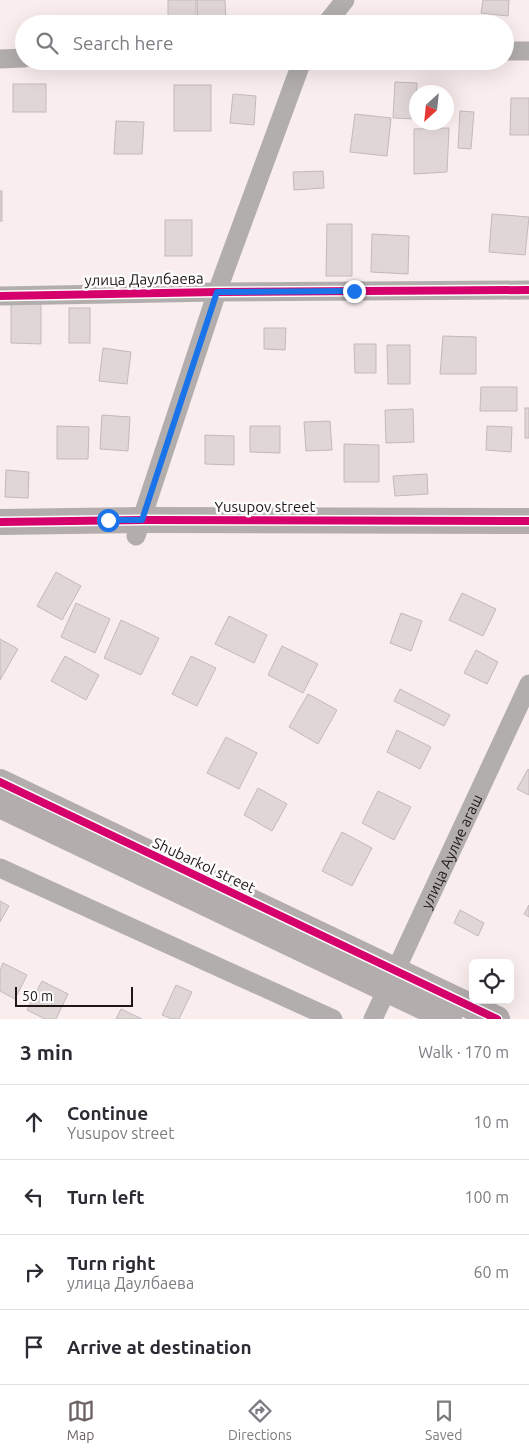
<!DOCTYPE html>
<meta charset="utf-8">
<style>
body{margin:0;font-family:Ubuntu,sans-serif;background:#f2f2f3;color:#2b2b33}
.controls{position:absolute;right:15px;bottom:15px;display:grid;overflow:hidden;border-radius:8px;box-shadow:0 5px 20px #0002}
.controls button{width:45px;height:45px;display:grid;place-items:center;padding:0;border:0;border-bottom:1px solid #e1e1e2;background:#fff;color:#2b2b33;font:25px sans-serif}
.compass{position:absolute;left:409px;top:85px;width:45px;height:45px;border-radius:50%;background:#fff;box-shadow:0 5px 20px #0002;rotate:207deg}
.scale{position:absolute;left:15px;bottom:12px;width:118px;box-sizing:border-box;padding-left:5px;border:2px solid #201717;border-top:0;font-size:14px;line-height:18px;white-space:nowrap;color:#201717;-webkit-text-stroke:4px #fcfcfc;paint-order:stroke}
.stop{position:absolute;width:15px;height:15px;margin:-11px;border:4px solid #1a73e8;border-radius:50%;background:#fff}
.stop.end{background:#1a73e8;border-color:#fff;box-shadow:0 1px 5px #0008}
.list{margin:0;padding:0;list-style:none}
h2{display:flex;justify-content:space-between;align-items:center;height:65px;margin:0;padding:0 20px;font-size:21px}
h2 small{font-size:16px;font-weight:400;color:#7c7c81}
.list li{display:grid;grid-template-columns:32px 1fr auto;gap:15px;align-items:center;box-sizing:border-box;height:75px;padding:0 20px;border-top:1px solid #e1e1e2}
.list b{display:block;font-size:19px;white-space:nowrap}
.list p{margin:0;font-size:16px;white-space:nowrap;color:#7c7c81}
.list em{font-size:16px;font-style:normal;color:#7c7c81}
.icon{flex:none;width:28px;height:28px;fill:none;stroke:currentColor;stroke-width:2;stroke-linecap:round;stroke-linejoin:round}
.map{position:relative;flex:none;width:529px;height:1019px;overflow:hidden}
.search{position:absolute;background:#fff;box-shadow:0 5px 20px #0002;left:15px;right:15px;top:15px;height:55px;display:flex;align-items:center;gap:12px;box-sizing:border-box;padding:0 18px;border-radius:28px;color:#7c7c81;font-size:19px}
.sheet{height:365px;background:#fff}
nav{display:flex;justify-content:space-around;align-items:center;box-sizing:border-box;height:70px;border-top:1px solid #e1e1e2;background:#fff;font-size:14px;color:#7c7c81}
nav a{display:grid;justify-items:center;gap:2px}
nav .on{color:#6c6262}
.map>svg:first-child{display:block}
.building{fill:#e1d6d6;stroke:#c4b9ba}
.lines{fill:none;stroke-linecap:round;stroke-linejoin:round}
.street{stroke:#b3aeae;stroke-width:19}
.secondary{stroke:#b4adad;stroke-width:26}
.cycleway-casing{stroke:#fcfcfc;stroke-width:11}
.cycleway{stroke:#d6006c;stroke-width:8}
.route{stroke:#1a73e8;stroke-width:6}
.labels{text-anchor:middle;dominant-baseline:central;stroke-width:5;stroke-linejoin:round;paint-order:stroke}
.street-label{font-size:15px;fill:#201717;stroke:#fcfcfc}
</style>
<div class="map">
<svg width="529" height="1019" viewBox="0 0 529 1019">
<rect width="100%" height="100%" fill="#faedee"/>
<g class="building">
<polygon points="168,0 196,0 196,18 168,17"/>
<polygon points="197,0 225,0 226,22 198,22"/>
<polygon points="483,0 509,0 508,16 481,13"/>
<polygon points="395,82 417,83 415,119 393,118"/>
<rect x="13" y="84" width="33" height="28"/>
<rect x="174" y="85" width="37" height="46"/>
<polygon points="233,94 256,96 254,125 230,123"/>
<polygon points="511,98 529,98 529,135 510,135"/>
<polygon points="460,111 474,112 471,149 458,148"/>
<polygon points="355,114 391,118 387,156 350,152"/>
<polygon points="116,121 144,122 142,154 114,154"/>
<polygon points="449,128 447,172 414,174 414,129"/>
<polygon points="323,171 324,188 294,190 293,172"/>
<rect x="0" y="191" width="2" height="30"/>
<polygon points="492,214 529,217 525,255 489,252"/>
<rect x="165" y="220" width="27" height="36"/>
<polygon points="327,224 352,224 352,276 326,276"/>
<polygon points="372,234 409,236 408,274 371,272"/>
<polygon points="11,301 41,302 41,344 11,343"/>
<rect x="69" y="308" width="21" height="35"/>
<polygon points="264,328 286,328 285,350 264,349"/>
<polygon points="443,336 476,337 476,374 440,374"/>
<polygon points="354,344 376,344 376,373 355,373"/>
<polygon points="387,345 410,345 410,384 388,384"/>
<polygon points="103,348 131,352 127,384 99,381"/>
<polygon points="481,387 517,387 517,411 480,411"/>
<rect x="525" y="408" width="4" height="30"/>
<polygon points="413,409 414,442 386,443 385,410"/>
<polygon points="102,415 130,417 128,451 100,449"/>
<polygon points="330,421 332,450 306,451 304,422"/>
<polygon points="57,426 89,427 88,459 57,459"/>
<polygon points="250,426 280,426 280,453 250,452"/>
<polygon points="487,426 512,427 511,452 486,450"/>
<polygon points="205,435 234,436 234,465 205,464"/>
<polygon points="344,444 379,445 379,482 344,482"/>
<polygon points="6,470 29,472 28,498 5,497"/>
<polygon points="427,474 428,494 395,496 393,476"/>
<polygon points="56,572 81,586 62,620 37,606"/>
<polygon points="462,593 496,609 483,636 449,620"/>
<polygon points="76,603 110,619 95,653 61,637"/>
<polygon points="401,613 422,621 411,651 390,643"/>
<polygon points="229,616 267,635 254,663 215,644"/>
<polygon points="121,620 159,638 141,675 104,658"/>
<polygon points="0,639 18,649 0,680"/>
<polygon points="282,646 318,664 303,693 268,675"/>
<polygon points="476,650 498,662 487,684 464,673"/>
<polygon points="65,656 99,675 86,700 51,681"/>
<polygon points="191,656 216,668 197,706 172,694"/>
<polygon points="400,689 450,715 444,726 394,701"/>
<polygon points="308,694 337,710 318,744 289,727"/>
<polygon points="397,730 431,747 420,769 387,752"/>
<polygon points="226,737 257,753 239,789 207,773"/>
<polygon points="528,769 529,770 529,795 517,789"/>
<polygon points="258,788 287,804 272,831 244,815"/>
<polygon points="378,791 411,807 394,840 362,823"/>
<polygon points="342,832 372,848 352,886 322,871"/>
<polygon points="0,901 9,906 0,922"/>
<polygon points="529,905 529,917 524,914"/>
<polygon points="460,910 484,923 478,936 454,923"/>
<polygon points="3,963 27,975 15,999 0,991 0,970"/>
<polygon points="42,981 68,994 56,1019 45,1019 27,1010"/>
<polygon points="176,985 192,992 179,1019 172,1019 162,1015"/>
<polygon points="121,1009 142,1019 116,1019"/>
</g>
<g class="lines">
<g class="street">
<polyline points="326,24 345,0"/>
<polyline points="505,51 529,51"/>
<polyline points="0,59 24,58"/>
<polyline points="0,296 217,292 529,290"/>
<polyline points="136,536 217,292 302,61"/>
<polyline points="0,868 333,1019"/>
<path id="s1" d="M373 1019 529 684"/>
</g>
<g class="secondary">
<polyline points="0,522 142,520 529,521"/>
<polyline points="0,782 497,1019"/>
<polyline points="0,805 449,1019"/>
</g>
<g class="cycleway-casing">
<g id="cycleway">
<polyline points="0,296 217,292 529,290"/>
<polyline points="0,522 142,520 529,521"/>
<polyline points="0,782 497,1019"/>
</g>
</g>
<use href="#cycleway" class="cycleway"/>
</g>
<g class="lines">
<polyline class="route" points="108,520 142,520 217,292 354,291"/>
</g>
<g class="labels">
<g class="street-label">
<text transform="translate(144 279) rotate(-1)">улица Даулбаева</text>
<text x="265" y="506">Yusupov street</text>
<text stroke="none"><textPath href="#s1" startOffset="185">улица Аулие агаш</textPath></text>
<text transform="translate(204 865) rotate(25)">Shubarkol street</text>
</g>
</g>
</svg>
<div class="controls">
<button><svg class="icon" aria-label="locate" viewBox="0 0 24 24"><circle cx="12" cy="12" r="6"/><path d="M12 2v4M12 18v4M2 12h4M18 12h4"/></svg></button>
</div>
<svg class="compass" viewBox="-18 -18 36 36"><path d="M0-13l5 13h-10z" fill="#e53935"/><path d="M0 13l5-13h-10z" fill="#7c7c81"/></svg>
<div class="scale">50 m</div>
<div class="stop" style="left:108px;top:520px"></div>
<div class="stop end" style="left:354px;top:291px"></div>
<div class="search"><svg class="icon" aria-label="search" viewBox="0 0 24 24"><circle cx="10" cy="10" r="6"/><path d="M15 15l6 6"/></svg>Search here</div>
</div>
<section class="sheet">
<h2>3 min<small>Walk · 170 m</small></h2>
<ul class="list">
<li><svg class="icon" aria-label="ahead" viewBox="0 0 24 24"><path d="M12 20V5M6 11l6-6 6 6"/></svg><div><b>Continue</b><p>Yusupov street</p></div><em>10 m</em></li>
<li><svg class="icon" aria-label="left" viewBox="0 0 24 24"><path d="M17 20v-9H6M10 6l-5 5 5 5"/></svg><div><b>Turn left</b></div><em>100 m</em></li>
<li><svg class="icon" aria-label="right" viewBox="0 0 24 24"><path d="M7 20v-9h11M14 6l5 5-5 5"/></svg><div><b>Turn right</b><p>улица Даулбаева</p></div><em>60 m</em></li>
<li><svg class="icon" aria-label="arrive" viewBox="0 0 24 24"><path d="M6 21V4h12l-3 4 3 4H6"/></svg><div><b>Arrive at destination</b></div></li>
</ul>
</section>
<nav>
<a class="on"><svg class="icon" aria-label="map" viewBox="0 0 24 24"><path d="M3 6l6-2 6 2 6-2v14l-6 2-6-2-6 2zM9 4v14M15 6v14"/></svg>Map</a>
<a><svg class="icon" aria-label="directions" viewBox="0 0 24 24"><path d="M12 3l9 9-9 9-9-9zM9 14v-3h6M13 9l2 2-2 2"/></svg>Directions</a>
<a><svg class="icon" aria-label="saved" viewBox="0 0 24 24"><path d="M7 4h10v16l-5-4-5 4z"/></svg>Saved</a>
</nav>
